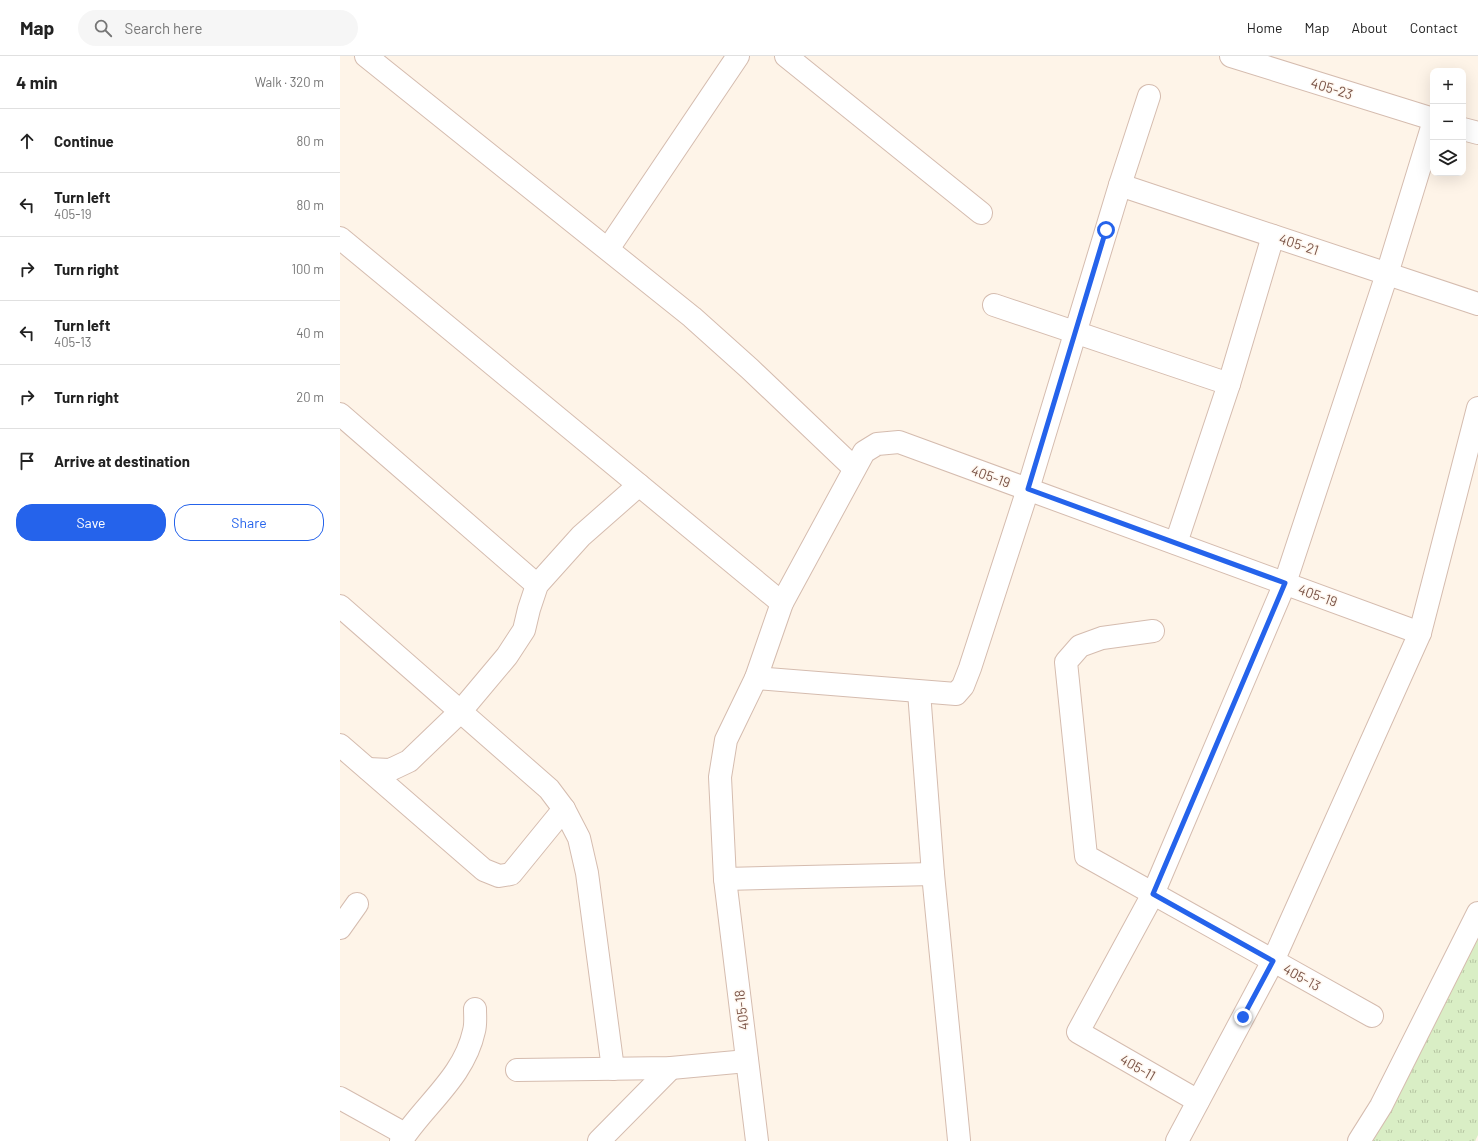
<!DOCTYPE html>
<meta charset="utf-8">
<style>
body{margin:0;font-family:Barlow,sans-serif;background:#f6f6f6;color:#222}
.controls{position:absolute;right:12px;top:12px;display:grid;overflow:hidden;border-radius:8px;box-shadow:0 4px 16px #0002}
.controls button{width:36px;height:36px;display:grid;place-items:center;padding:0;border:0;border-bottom:1px solid #e0e0e0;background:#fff;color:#222;font:20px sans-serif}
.stop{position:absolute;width:12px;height:12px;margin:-9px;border:3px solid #2563eb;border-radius:50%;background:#fff}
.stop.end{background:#2563eb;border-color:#fff;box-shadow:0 1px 4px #0008}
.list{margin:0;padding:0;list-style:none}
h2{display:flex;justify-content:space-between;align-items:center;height:52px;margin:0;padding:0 16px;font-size:17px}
h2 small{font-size:13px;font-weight:400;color:#767676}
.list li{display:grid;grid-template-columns:26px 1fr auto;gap:12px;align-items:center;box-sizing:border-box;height:64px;padding:0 16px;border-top:1px solid #e0e0e0}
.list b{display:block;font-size:15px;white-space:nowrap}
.list p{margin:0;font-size:13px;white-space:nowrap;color:#767676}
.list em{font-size:13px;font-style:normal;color:#767676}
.actions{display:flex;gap:8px;padding:12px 16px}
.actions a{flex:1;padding:9px 0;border:1px solid #2563eb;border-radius:16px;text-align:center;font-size:14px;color:#2563eb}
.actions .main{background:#2563eb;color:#fff}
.icon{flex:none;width:22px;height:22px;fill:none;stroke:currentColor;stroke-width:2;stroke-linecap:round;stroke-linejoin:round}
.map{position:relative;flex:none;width:1138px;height:1085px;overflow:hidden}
header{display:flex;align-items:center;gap:24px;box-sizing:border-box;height:56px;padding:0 20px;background:#fff;border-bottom:1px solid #e0e0e0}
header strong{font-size:19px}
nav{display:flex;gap:22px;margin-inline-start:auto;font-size:14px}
.search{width:280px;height:36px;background:#f6f6f6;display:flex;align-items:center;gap:10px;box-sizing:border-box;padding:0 14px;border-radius:22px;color:#767676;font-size:15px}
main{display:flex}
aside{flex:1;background:#fff}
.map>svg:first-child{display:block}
.park{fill:url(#park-tufts)}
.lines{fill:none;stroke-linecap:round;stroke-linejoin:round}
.minor-casing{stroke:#d5bcaf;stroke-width:24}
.minor{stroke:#fff;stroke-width:22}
.route{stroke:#2563eb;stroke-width:5}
.labels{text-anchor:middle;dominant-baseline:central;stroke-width:3;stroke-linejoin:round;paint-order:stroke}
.street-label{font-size:14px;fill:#7c5649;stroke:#fff8f1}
</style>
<header>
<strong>Map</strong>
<div class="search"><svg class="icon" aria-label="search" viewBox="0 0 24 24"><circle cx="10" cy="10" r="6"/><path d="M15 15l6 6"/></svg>Search here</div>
<nav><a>Home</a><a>Map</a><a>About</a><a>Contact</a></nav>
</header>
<main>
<aside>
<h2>4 min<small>Walk · 320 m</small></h2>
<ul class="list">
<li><svg class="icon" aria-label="ahead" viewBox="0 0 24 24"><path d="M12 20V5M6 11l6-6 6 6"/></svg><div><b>Continue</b></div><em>80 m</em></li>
<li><svg class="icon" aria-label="left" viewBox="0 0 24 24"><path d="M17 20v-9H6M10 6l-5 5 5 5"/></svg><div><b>Turn left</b><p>405-19</p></div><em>80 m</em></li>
<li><svg class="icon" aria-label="right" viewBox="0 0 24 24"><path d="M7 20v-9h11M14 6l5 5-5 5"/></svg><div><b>Turn right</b></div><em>100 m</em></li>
<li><svg class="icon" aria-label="left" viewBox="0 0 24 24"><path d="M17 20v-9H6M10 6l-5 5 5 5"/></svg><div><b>Turn left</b><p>405-13</p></div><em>40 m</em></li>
<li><svg class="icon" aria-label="right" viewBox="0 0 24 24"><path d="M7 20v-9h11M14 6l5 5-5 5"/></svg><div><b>Turn right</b></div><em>20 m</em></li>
<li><svg class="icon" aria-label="arrive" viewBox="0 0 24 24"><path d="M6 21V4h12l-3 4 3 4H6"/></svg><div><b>Arrive at destination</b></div></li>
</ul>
<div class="actions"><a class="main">Save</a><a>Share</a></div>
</aside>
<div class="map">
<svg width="1138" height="1085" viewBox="0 0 1138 1085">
<defs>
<pattern id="park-tufts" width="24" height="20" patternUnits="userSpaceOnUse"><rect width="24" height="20" fill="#d9eec5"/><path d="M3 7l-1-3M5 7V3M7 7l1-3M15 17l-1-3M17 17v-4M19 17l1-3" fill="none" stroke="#b5c4a2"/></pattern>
</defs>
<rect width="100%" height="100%" fill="#fef4e8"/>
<polygon class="park" points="1138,883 1138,1079 1135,1085 1025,1085 1062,1029"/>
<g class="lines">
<g class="minor-casing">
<g id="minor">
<polyline points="26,0 352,261 410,313 514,412"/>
<polyline points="446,0 641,157"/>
<polyline points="891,0 1093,63"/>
<polyline points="1123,73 1138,77"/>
<polyline points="780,129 1138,248"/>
<polyline points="0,182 442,547"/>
<polyline points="268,193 398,0"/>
<polyline points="654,249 889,328"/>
<polyline points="0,358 197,529"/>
<polyline points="836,487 889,328 933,180"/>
<polyline points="0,550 209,733 224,753 239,782 247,817 273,1013"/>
<polyline points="813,575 762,582 740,590 726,606 746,800 1032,960"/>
<polyline points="416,622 616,638 623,630 630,612 688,433 780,129 809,40"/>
<polyline points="579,636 593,818 619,1084"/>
<polyline points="0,689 144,814 159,820 171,818 224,753"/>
<polyline points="28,713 50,714 69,705 120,656 167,600 184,574 189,553 197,529 241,480 299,429"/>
<polyline points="385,823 593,818"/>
<polyline points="0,872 17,848"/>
<polyline points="177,1014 331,1012 407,1005"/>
<polyline points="0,1042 65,1078"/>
<polyline points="858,1045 738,976 813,838 945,527 1047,218 1093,68"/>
<path d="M61 1085C85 1048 124 1021 134 975 136 968 135 960 135 953"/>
<polyline points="259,1085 331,1012"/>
<polyline points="417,1085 385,823 380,721 386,684 416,622 442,547 524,396 537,388 559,386 1080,577"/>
<polyline points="837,1085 933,905 1080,577 1138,352"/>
<polyline points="1019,1085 1041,1050 1138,857"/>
</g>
</g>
<use href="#minor" class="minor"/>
</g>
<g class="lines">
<polyline class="route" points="766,174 688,433 945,527 813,838 933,905 903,961"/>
</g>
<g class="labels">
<g class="street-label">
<text transform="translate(992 32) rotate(17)">405-23</text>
<text transform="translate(959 188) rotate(18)">405-21</text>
<text transform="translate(651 420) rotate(20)">405-19</text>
<text transform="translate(978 539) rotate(20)">405-19</text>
<text transform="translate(962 921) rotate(29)">405-13</text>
<text transform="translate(401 954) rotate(-97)">405-18</text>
<text transform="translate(798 1011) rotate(30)">405-11</text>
</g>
</g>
</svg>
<div class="controls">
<button>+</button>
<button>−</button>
<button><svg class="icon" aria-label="layers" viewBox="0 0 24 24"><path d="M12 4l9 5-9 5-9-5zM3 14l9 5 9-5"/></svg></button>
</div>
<div class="stop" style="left:766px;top:174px"></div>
<div class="stop end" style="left:903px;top:961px"></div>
</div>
</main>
